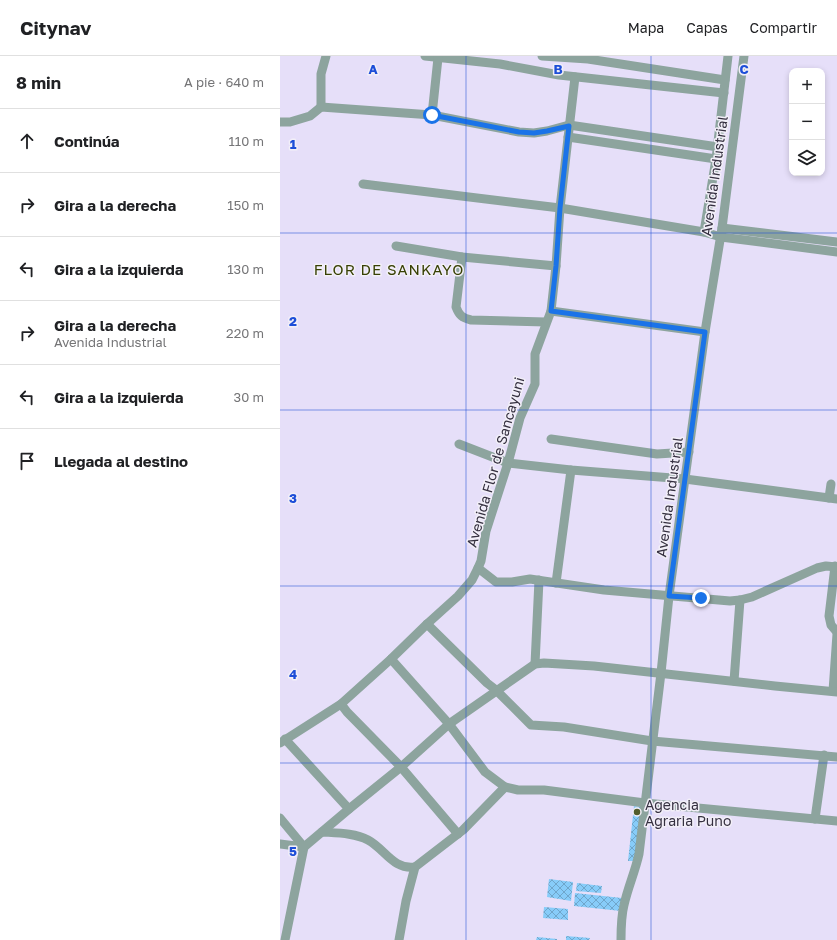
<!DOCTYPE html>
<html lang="es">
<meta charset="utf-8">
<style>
body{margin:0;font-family:"Golos Text",sans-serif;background:#f2f2f2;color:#202124}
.controls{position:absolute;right:12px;top:12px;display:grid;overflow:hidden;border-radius:8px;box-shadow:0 2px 6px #0003}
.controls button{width:36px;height:36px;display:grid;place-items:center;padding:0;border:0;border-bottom:1px solid #e0e0e0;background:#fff;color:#202124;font:20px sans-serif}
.stop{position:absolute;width:12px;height:12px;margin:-9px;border:3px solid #1a73e8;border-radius:50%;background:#fff}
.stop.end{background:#1a73e8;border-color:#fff;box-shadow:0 1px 4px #0008}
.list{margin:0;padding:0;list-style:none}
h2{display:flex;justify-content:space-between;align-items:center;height:52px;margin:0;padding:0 16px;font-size:17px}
h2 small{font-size:13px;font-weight:400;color:#757577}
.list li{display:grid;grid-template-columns:26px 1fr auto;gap:12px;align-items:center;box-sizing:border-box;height:64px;padding:0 16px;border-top:1px solid #e0e0e0}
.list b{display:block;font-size:15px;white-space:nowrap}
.list p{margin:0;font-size:13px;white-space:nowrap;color:#757577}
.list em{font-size:13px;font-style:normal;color:#757577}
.icon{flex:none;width:22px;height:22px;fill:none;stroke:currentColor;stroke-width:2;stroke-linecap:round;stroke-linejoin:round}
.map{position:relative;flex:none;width:557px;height:884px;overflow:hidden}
header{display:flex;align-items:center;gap:24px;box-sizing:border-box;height:56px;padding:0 20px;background:#fff;border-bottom:1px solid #e0e0e0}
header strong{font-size:19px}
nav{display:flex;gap:22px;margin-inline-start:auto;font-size:14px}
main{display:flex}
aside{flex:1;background:#fff}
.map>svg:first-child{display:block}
.building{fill:url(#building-cross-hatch)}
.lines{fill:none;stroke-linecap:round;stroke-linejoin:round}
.street{stroke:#8da49e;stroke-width:9}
.route{stroke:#1a73e8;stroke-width:5}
.grid{fill:none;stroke:#1d4ed8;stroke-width:1;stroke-opacity:0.55}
.poi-dot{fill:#525c2b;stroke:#f2eff8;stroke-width:1.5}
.labels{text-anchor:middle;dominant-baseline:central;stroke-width:3;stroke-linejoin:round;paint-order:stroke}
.street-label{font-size:14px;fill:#353040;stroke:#f2eff8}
.poi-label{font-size:14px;fill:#353040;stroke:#f2eff8;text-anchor:start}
.neighbourhood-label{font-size:15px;letter-spacing:1px;fill:#384104;stroke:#f2eff8}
.grid-label{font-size:13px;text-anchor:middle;font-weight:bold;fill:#1d4ed8;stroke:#f2eff8;stroke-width:3;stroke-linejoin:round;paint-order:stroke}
</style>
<header>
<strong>Citynav</strong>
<nav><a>Mapa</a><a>Capas</a><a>Compartir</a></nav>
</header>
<main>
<aside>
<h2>8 min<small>A pie · 640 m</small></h2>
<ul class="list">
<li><svg class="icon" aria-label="ahead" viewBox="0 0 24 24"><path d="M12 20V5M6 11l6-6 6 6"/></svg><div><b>Continúa</b></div><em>110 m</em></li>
<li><svg class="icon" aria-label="right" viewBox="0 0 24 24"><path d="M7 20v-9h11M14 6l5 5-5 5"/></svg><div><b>Gira a la derecha</b></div><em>150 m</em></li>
<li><svg class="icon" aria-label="left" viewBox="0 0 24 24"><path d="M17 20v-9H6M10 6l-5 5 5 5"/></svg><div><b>Gira a la izquierda</b></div><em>130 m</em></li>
<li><svg class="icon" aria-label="right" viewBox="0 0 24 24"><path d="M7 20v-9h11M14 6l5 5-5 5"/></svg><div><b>Gira a la derecha</b><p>Avenida Industrial</p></div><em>220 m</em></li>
<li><svg class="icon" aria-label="left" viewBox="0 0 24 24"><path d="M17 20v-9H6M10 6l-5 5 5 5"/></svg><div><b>Gira a la izquierda</b></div><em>30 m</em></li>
<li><svg class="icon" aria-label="arrive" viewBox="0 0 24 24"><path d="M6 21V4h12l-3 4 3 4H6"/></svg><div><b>Llegada al destino</b></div></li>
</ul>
</aside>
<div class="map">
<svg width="557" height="884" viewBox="0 0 557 884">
<defs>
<pattern id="building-cross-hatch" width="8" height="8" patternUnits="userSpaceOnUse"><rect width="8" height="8" fill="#87ccf9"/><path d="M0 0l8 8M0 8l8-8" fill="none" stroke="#6fa6cb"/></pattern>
</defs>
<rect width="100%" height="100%" fill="#e6dff9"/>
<g class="building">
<polygon points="354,750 362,751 355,805 348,805"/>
<polygon points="269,823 293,826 291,845 267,841"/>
<polygon points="297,827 322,830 321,837 296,835"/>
<polygon points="295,837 342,842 341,855 294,850"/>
<polygon points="264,851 288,853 288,864 263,862"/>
<polygon points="286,880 310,882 309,884 286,884"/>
<polygon points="257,881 277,883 277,884 256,884"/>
</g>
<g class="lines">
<g class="street">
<polyline points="145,0 220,8 279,19 444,37"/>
<polyline points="262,0 308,3 445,24"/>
<polyline points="41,51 41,18 46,0"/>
<polyline points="152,59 158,2"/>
<polyline points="0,66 10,66 30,60 41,51 152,59 239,76 254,77 267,75 289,69 438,91"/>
<polyline points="288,81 436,103"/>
<polyline points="83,128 280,152 424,176 441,181 557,196"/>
<polyline points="442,172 557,186"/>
<polyline points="424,176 436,103 448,0"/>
<polyline points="116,190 182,201 276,210"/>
<path d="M182 201 176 251C179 259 182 262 191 264L266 266"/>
<polyline points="271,255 425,276"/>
<polyline points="271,383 377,398 409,396"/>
<polyline points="179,388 228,407 291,414 405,423 557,443"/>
<polyline points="549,442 551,428"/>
<polyline points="555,510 549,560 551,569 557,576"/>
<polyline points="198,512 216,526 232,526 250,523 324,534 450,545 460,544 472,541 537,512 546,510 557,511"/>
<polyline points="276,527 291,414"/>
<polyline points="147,568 207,627 216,634 251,669 284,671 372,685 557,701"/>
<polyline points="111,603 169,668 205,716 225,731 238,734 264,734 365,747 557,765"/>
<polyline points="255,608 259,524"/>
<polyline points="454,625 460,544"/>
<polyline points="553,635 557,578"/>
<polyline points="61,648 67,656 121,711 178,778"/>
<polyline points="5,683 69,753"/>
<polyline points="0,687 61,648 111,603 147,568 178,540 192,524 198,512 201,505 206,475 228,407 240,362 255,328 255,298 271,255 276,210 280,152 295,21"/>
<polyline points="0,762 24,791 5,884"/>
<polyline points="535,763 544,699"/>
<path d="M42 776C57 777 75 777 88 784 105 793 113 814 135 811"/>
<polyline points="0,788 24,791 69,753 121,711 169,668 255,608 264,607 314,610 495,630 557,636"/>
<polyline points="119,884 126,845 135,811 183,774 225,731"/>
<path d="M341 884C341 872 341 861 344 849 348 831 355 816 359 798L381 617 389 540 425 276 442 172 464 0"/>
</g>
</g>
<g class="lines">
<polyline class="route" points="152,59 239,76 254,77 267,75 289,70 280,152 276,210 271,255 425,276 389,540 421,542"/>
</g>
<path class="grid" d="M186 0V884M371 0V884M0 177H557M0 354H557M0 530H557M0 707H557"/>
<circle class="poi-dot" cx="357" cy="756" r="4"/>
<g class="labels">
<g class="street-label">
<text transform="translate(434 120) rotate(-82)">Avenida Industrial</text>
<text transform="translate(215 406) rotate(-74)">Avenida Flor de Sancayuni</text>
<text transform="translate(389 441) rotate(-82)">Avenida Industrial</text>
</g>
<g class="poi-label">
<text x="365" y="748">Agencia<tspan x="365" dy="16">Agraria Puno</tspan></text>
</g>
<g class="neighbourhood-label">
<text x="109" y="213">FLOR DE SANKAYO</text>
</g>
</g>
<g class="grid-label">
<text x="93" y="18">A</text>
<text x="278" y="18">B</text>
<text x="464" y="18">C</text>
<text x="13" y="93">1</text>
<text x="13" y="270">2</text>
<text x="13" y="447">3</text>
<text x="13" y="623">4</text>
<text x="13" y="800">5</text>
</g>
</svg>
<div class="controls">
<button>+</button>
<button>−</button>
<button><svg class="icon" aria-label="layers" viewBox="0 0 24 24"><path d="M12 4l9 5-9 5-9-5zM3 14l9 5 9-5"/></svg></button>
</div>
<div class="stop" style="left:152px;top:59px"></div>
<div class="stop end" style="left:421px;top:542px"></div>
</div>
</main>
